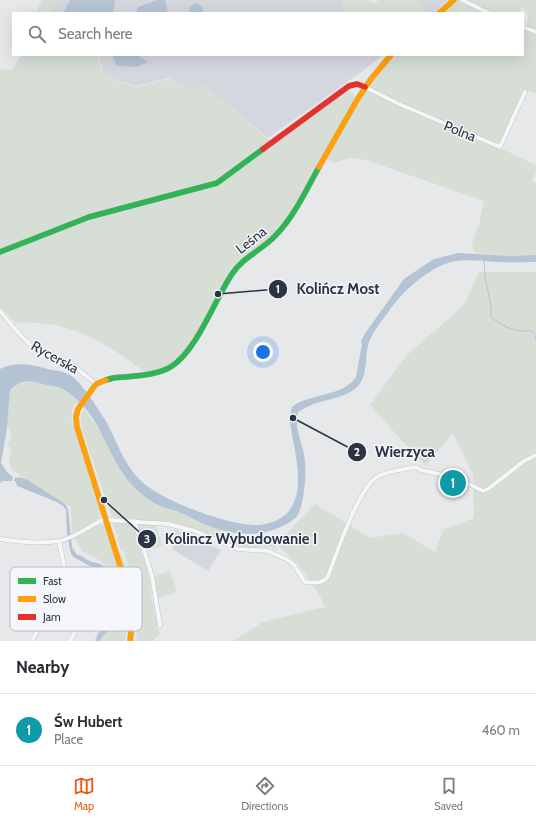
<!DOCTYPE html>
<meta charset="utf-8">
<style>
body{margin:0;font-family:Cabin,sans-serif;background:#f2f2f3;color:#2b2b33}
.you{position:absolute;left:263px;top:352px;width:14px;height:14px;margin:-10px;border:3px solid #fff;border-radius:50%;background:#1a73e8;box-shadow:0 0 0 6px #1a73e833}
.badge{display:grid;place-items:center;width:26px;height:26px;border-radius:50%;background:#ea580c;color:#fff;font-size:13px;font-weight:700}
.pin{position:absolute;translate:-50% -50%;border:2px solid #fff;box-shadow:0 1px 4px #0006}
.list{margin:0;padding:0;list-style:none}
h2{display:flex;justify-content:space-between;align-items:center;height:52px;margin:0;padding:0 16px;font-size:17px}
h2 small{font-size:13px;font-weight:400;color:#7c7c81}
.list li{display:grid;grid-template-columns:26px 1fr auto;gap:12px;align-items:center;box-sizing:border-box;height:72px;padding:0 16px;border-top:1px solid #e1e1e2}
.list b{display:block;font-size:15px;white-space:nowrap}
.list p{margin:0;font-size:13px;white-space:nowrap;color:#7c7c81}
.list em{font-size:13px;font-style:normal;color:#7c7c81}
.icon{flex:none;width:22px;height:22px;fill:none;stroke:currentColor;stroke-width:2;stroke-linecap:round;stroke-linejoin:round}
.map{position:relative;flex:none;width:536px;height:641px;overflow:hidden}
.search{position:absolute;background:#fff;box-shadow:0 4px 16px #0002;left:12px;right:12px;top:12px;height:44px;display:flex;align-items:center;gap:10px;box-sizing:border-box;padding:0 14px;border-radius:0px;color:#7c7c81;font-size:15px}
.sheet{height:124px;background:#fff}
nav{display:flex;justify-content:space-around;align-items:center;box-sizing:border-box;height:56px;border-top:1px solid #e1e1e2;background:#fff;font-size:11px;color:#7c7c81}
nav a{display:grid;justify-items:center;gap:2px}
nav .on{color:#ea580c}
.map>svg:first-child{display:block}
.built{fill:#d4d7dd}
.green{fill:#d6ded6}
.water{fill:#b4c4d5}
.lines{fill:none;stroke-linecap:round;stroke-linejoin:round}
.stream{stroke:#b4c4d5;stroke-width:1}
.street-casing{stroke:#c4c6c8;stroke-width:5}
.fast-casing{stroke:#c4c6c8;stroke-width:6}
.slow-casing{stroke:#c4c6c8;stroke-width:6}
.jam-casing{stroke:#c4c6c8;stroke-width:6}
.street{stroke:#f5f6f7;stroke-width:4}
.fast{stroke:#30b455;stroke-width:5.5}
.slow{stroke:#ff9f0a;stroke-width:5.5}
.jam{stroke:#e5322d;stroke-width:5.5}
.labels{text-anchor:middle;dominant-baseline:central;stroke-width:3;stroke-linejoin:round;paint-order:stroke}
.street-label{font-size:14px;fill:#2b3445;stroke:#f4f6f9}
.key{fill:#f4f6f9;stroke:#b8bcc3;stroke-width:1}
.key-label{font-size:11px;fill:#2b3445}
.leader{fill:none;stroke:#2b3445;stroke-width:1.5}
.callout-dot{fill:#2b3445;stroke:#f4f6f9;stroke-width:1.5}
.mark-label{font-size:12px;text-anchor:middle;font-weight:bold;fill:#fff}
.callout-label{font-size:15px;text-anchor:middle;font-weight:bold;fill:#2b3445;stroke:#f4f6f9;stroke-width:3;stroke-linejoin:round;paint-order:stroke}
</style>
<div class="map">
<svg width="536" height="641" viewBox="0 0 536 641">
<rect width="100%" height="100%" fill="#e6e8ea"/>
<g class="built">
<polygon points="57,0 342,0 345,13 50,13"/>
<polygon points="416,0 448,0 433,13 428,13"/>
<polygon points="99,55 383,55 361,72 268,138 204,85 194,91 169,78 136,86 103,75"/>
<polygon points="173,529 221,550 208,571 172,549 177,541"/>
</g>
<g class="green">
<polygon points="42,0 57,0 50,13 36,13"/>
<polygon points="342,0 370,0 374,4 379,0 416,0 428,13 384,13 383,12 381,13 345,13"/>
<polygon points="459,0 485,13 442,13 456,1"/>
<polygon points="464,0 536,0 536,31 526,27 529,19 526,10 522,8 519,13 491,13"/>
<path d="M523 28 536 34V93L529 91H524L503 138C499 142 496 143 490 142L392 99 370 88V85L392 55H523Z"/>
<path d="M22 55H98L102 75 136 87 169 79 194 91 204 85 274 144 349 90 354 94V102C340 126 326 149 313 173 304 191 295 211 282 226 269 242 250 250 236 265L187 349C171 369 168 367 145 372 104 342 69 319 16 323L0 307V69L12 70Z"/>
<polygon points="365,90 502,149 536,165 536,172 532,181 536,183 536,255 510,256 475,253 472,244 479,224 484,201 366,160 350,158 333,163 328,160 327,157"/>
<polygon points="479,272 536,272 536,641 233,641 263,622 325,607 320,596 298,564 276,544 315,504 370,538 403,533 435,552 443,530 474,518 473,475 453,433 425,466 370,405 407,355 464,305"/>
<polygon points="34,381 61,388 79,402 77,404 74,403 71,417 101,515 99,516 100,518 72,534 71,506 65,504 11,469 9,459 12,450 7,444 12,436 9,427 7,426 10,390 18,384"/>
<polygon points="84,409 104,437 122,473 156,504 175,510 227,533 244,536 272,535 278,551 270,547 241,548 178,524 165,522 136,521 112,517 81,427 81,415"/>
<path d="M103 521 105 523 107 535 110 537 119 563V571H120L129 608 125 641H94C98 630 111 621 114 610 117 604 116 582 113 576 110 567 92 553 83 552L74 537 94 526 103 525Z"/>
<polygon points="112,521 132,523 146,565 150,582 152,600 157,622 157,628 160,633 153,641 136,641 140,601 123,550 121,550 117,538 119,537 118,535 117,535"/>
<polygon points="138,524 156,525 162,546 147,551"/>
<polygon points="121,553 137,602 137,616 134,641 131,641 134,616 121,559 121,557 119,554"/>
<polygon points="170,571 177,592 157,599 154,576"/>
</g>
<g class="water">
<polygon points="70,0 115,0 113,13 63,13"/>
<polygon points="157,0 165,0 168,13 138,13 137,10 138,7"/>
<path d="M194 3C200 3 204 7 203 13H189L190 7Z"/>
<polygon points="112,55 137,55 148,62 136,67 118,66 116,65"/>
<path d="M458 253 510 256 536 255V262C523 262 509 263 496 262 480 261 460 258 445 264 423 273 402 292 389 311 382 321 373 331 369 342 364 356 369 377 356 388 346 396 332 399 320 402 312 404 305 408 298 412 294 426 301 440 304 454 307 467 305 504 297 516 294 520 287 524 282 526 265 536 239 535 221 530 206 526 192 518 179 512 171 509 163 508 156 504 148 500 138 491 132 485 107 458 102 417 71 395 68 393 65 390 61 388 57 386 51 386 47 385 31 381 23 378 10 390L7 428 1 463 7 472 13 477 12 481H3L0 483V369C14 362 29 364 44 368 53 371 62 370 70 375 78 380 83 388 89 395 95 404 101 414 107 423 117 442 123 462 138 478 158 500 225 524 254 525 267 526 285 519 291 508 303 490 297 460 293 440 291 429 288 418 292 407 311 392 341 398 356 377L362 344 361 341 366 332 404 279 434 259Z"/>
<path d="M15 477 18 478 19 477 28 480 65 504 68 509 72 547 77 555C82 555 84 558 88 560 92 563 97 562 102 565 107 569 123 597 124 603 124 606 122 611 121 615 119 619 116 625 113 628 108 632 102 634 100 641H96L98 633 110 625 114 620 119 610 120 601 117 595 112 592 107 580 100 572 72 556 70 550 67 533 66 510 63 506 57 502 17 486 16 482 14 481Z"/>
</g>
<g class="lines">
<path class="stream" d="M484 261 485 276 491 307V317C500 325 510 329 521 331 526 331 530 330 534 332L536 340"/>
<g class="street-casing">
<g id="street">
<polyline points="462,0 489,13"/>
<polyline points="523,27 536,32"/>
<polyline points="365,87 399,104 500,147 525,92"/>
<polyline points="0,311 22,337 34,348 74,366 96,384"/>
<path d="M107 520 168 524 195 531 238 549 268 551 288 560 294 565 305 582C314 583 323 584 328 576 336 555 359 487 377 477 389 470 403 470 416 467L421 470 457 478 483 491 488 489 524 461 536 455"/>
<polyline points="134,521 145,553 152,576 160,625"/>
<path d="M0 539C19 542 40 544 59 541 75 538 91 525 106 518"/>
<polyline points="59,541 65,570 66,588"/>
<path d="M32 641 54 596 60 590 66 588C98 605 83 616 70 641"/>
</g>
</g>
<g class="fast-casing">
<g id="fast">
<polyline points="0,252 89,217 217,183 263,149"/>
<path d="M106 380 113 378C130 376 158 376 172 366 197 350 215 299 232 274 243 257 262 250 275 236 294 217 306 190 319 167"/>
</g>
</g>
<g class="slow-casing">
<g id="slow">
<polyline points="439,13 454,0"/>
<polyline points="319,167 357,100 371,79 391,55"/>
<polyline points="106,380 96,384 78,409 76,417 77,427 132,604 133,615 130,641"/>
</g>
</g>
<g class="jam-casing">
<polyline id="jam" points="263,149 349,86 357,84 365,87"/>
</g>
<use href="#street" class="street"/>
<use href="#fast" class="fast"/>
<use href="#slow" class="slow"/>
<use href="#jam" class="jam"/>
</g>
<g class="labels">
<g class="street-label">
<text transform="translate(460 131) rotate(22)">Polna</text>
<text transform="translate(251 240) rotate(-38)">Leśna</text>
<text transform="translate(55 357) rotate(29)">Rycerska</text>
</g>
</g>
<rect x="10" y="567" width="132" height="64" rx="6" class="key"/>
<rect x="18" y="578" width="18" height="6" fill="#30b455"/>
<rect x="18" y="596" width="18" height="6" fill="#ff9f0a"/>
<rect x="18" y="614" width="18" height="6" fill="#e5322d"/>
<g class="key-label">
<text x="43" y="585">Fast</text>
<text x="43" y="603">Slow</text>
<text x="43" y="621">Jam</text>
</g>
<path class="leader" d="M218 294L278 289M293 418L357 452M104 500L147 539"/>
<g class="callout-dot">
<circle cx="218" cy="294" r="4"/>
<circle cx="293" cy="418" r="4"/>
<circle cx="104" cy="500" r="4"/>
<circle cx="278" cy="289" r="10"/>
<circle cx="357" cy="452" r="10"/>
<circle cx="147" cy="539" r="10"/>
</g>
<g class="mark-label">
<text x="278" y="293">1</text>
<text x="357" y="456">2</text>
<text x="147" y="543">3</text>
</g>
<g class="callout-label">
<text x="338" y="294">Kolińcz Most</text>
<text x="405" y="457">Wierzyca</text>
<text x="241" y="544">Kolincz Wybudowanie I</text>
</g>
</svg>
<div class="you"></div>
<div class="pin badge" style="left:453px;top:483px;background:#0f9aa8">1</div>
<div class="search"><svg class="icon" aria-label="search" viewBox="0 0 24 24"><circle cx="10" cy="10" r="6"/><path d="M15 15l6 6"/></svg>Search here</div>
</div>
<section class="sheet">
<h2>Nearby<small></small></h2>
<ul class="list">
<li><span class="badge" style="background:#0f9aa8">1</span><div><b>Św Hubert</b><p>Place</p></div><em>460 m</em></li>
</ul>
</section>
<nav>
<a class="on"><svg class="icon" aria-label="map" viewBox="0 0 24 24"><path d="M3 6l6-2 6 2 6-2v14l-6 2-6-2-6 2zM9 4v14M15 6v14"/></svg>Map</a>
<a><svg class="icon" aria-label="directions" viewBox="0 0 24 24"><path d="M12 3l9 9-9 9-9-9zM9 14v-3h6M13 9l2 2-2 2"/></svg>Directions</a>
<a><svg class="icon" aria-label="saved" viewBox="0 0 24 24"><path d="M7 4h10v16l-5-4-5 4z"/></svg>Saved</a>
</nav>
